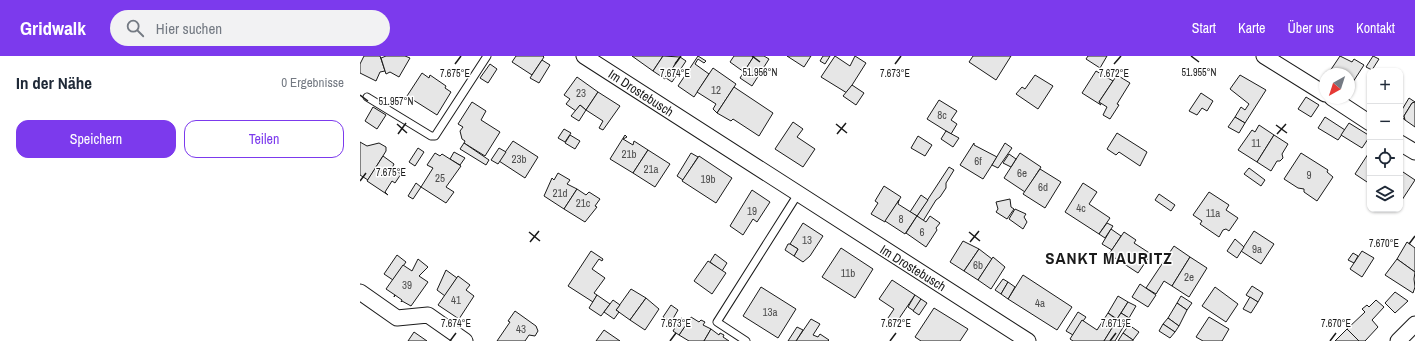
<!DOCTYPE html>
<html lang="de">
<meta charset="utf-8">
<style>
body{margin:0;font-family:"Archivo Narrow",sans-serif;background:#f2f2f3;color:#1f2937}
.controls{position:absolute;right:12px;top:12px;display:grid;overflow:hidden;border-radius:8px;box-shadow:0 1px 3px #0004}
.controls button{width:36px;height:36px;display:grid;place-items:center;padding:0;border:0;border-bottom:1px solid #e0e1e3;background:#fff;color:#1f2937;font:20px sans-serif}
.compass{position:absolute;left:959px;top:12px;width:36px;height:36px;border-radius:50%;background:#fff;box-shadow:0 1px 3px #0004;rotate:219deg}
.list{margin:0;padding:0;list-style:none}
h2{display:flex;justify-content:space-between;align-items:center;height:52px;margin:0;padding:0 16px;font-size:17px}
h2 small{font-size:13px;font-weight:400;color:#747a83}
.actions{display:flex;gap:8px;padding:12px 16px}
.actions a{flex:1;padding:9px 0;border:1px solid #7c3aed;border-radius:12px;text-align:center;font-size:14px;color:#7c3aed}
.actions .main{background:#7c3aed;color:#fff}
.icon{flex:none;width:22px;height:22px;fill:none;stroke:currentColor;stroke-width:2;stroke-linecap:round;stroke-linejoin:round}
.map{position:relative;flex:none;width:1055px;height:285px;overflow:hidden}
header{display:flex;align-items:center;gap:24px;box-sizing:border-box;height:56px;padding:0 20px;background:#7c3aed;color:#fff}
header strong{font-size:19px}
nav{display:flex;gap:22px;margin-inline-start:auto;font-size:14px}
.search{width:280px;height:36px;background:#f2f2f3;display:flex;align-items:center;gap:10px;box-sizing:border-box;padding:0 14px;border-radius:22px;color:#747a83;font-size:15px}
main{display:flex}
aside{flex:1;background:#fff}
.map>svg:first-child{display:block}
.building{fill:#e6e6e6;stroke:#1a1a1a}
.lines{fill:none;stroke-linecap:round;stroke-linejoin:round}
.lane-casing{stroke:#1a1a1a;stroke-width:9}
.street-casing{stroke:#1a1a1a;stroke-width:17}
.lane{stroke:#fff;stroke-width:7}
.street{stroke:#fff;stroke-width:15}
.ticks{fill:none;stroke:#1a1a1a;stroke-width:1.5}
.labels{text-anchor:middle;dominant-baseline:central;stroke-width:3;stroke-linejoin:round;paint-order:stroke}
.number-label{font-size:11px;fill:#4d4d4d}
.street-label{font-size:13px;fill:#1a1a1a;stroke:#fff}
.district-label{font-size:17px;font-weight:bold;letter-spacing:1px;fill:#1a1a1a;stroke:#fff}
.ticks-label{font-size:10px;text-anchor:middle;fill:#1a1a1a;stroke:#fff;stroke-width:3;stroke-linejoin:round;paint-order:stroke}
</style>
<header>
<strong>Gridwalk</strong>
<div class="search"><svg class="icon" aria-label="search" viewBox="0 0 24 24"><circle cx="10" cy="10" r="6"/><path d="M15 15l6 6"/></svg>Hier suchen</div>
<nav><a>Start</a><a>Karte</a><a>Über uns</a><a>Kontakt</a></nav>
</header>
<main>
<aside>
<h2>In der Nähe<small>0 Ergebnisse</small></h2>
<ul class="list">
</ul>
<div class="actions"><a class="main">Speichern</a><a>Teilen</a></div>
</aside>
<div class="map">
<svg width="1055" height="285" viewBox="0 0 1055 285">
<rect width="100%" height="100%" fill="#fff"/>
<g class="building">
<polygon points="4,0 20,0 25,15 20,16 16,25 0,17 0,8"/>
<polygon points="26,0 45,0 50,2 39,21 30,16 26,18 21,2"/>
<polygon points="156,0 183,0 184,1 172,19 152,6"/>
<polygon points="272,0 303,0 293,15"/>
<polygon points="303,0 320,1 305,23 293,15"/>
<polygon points="338,0 346,5 344,7 338,3 335,8 349,18 334,41 318,30"/>
<polygon points="374,0 394,0 384,16 370,6"/>
<polygon points="394,0 404,0 409,3 392,30 380,22"/>
<polygon points="427,0 451,0 444,11"/>
<polygon points="463,0 470,0 465,8 460,5"/>
<polygon points="475,0 490,10 495,0 506,7 487,37 461,21"/>
<polygon points="613,0 651,0 636,24 609,6"/>
<polygon points="728,0 747,0 740,12 726,3"/>
<polygon points="980,0 992,6 994,3 1004,9 991,29 989,28 989,18 975,18 970,15"/>
<polygon points="1013,0 1019,3 1012,14 1006,11"/>
<polygon points="320,1 326,5 312,26 306,22"/>
<polygon points="182,4 190,9 179,27 170,22"/>
<polygon points="130,8 137,13 128,27 120,22"/>
<polygon points="353,12 376,28 357,57 353,53 356,48 337,36"/>
<polygon points="736,15 753,25 739,46 741,49 722,37"/>
<polygon points="62,17 69,22 70,19 86,30 85,32 91,36 77,59 47,40"/>
<polygon points="675,19 693,30 678,53 656,38 662,31 665,33"/>
<polygon points="757,19 770,27 757,48 759,49 750,63 743,59 747,51 739,46"/>
<polygon points="880,19 906,34 885,67 875,61 881,51 885,54 889,48 870,33"/>
<polygon points="217,21 238,36 226,54 220,49 216,55 206,48 210,43 204,39"/>
<polygon points="492,29 504,37 496,49 483,40"/>
<polygon points="374,31 413,57 399,80 373,63 371,65 357,57"/>
<polygon points="238,36 260,50 243,74 239,72 243,65 226,54"/>
<polygon points="841,37 853,45 847,55 842,52 837,59 829,55"/>
<polygon points="946,41 959,49 951,61 938,53"/>
<polygon points="1049,42 1055,46 1052,47 1044,60 1045,64 1040,60 1040,57"/>
<polygon points="579,44 597,55 591,64 597,68 591,78 567,63"/>
<polygon points="112,46 126,55 121,64 140,76 125,100 104,87 105,85 102,83 100,75 103,71 98,68"/>
<polygon points="1055,46 1055,71 1045,64 1044,60 1052,47"/>
<polygon points="220,49 226,54 219,65 211,60"/>
<polygon points="13,51 26,59 17,73 5,65"/>
<polygon points="875,61 885,67 879,77 868,71"/>
<polygon points="965,61 985,74 978,84 958,72"/>
<polygon points="433,66 443,73 437,81 455,93 443,111 415,93"/>
<polygon points="989,67 1010,80 1002,92 981,79"/>
<polygon points="899,69 914,79 897,106 878,94 892,74 895,76"/>
<polygon points="204,73 211,77 205,86 198,82"/>
<polygon points="586,75 599,82 593,91 581,83"/>
<polygon points="757,77 787,96 780,110 759,96 756,99 747,93"/>
<polygon points="210,79 220,85 215,93 205,87"/>
<polygon points="265,79 267,81 263,83 273,89 274,85 288,94 273,117 250,103"/>
<polygon points="914,79 928,88 922,98 923,102 920,105 917,105 911,115 897,106"/>
<polygon points="558,80 572,89 565,100 551,92"/>
<polygon points="153,85 178,101 165,122 139,105"/>
<polygon points="0,86 7,90 19,87 26,91 26,95 8,124 0,119"/>
<polygon points="104,87 129,104 126,109 100,93"/>
<polygon points="614,87 614,89 637,101 623,123 600,109"/>
<polygon points="645,87 652,92 638,112 632,109"/>
<polygon points="58,92 64,96 55,110 49,106"/>
<polygon points="139,92 146,96 138,108 131,104"/>
<polygon points="288,94 310,108 295,131 273,117"/>
<polygon points="1010,95 1010,128 995,118"/>
<polygon points="94,96 105,102 100,109 90,103"/>
<polygon points="75,97 80,100 82,98 101,110 86,131 94,136 86,147 61,131 73,112 67,109"/>
<polygon points="331,97 338,101 323,124 317,120"/>
<polygon points="660,97 681,111 665,136 644,122"/>
<polygon points="941,97 968,114 967,116 973,121 957,145 944,136 944,133 938,132 924,123"/>
<polygon points="649,98 656,103 651,111 643,107"/>
<polygon points="23,100 34,108 32,112 41,118 35,127 32,125 25,136 28,139 7,125"/>
<polygon points="339,100 372,122 356,147 322,125"/>
<polygon points="589,111 594,114 586,127 586,132 580,141 576,144 563,165 557,160"/>
<polygon points="889,112 905,124 901,130 884,118"/>
<polygon points="680,113 701,126 685,152 663,138"/>
<polygon points="1040,114 1055,124 1040,147"/>
<polygon points="198,117 210,124 207,128 217,133 204,153 184,140 192,122 194,124"/>
<polygon points="56,127 61,131 53,143 48,140"/>
<polygon points="723,127 737,136 729,148 750,162 739,178 705,156"/>
<polygon points="524,130 541,141 525,166 511,158 518,147 515,145"/>
<polygon points="217,133 226,139 229,136 240,143 235,150 237,151 225,166 204,153"/>
<polygon points="392,134 410,146 397,166 393,163 383,179 370,170"/>
<polygon points="849,136 869,149 866,154 878,162 869,175 866,173 863,174 859,181 840,168 842,165 833,159"/>
<polygon points="799,138 815,149 811,155 795,144"/>
<polygon points="561,139 568,144 557,160 550,156"/>
<polygon points="650,143 651,151 654,153 647,163 636,156 638,153 636,146"/>
<polygon points="539,144 538,148 557,160 545,178 525,165"/>
<polygon points="655,153 666,158 664,161 667,166 663,173 649,163"/>
<polygon points="557,160 566,166 570,160 580,167 576,172 577,174 566,191 546,177"/>
<polygon points="443,167 463,180 450,200 443,206 434,200 438,193 430,188"/>
<polygon points="747,167 753,170 745,182 739,178"/>
<polygon points="751,173 761,180 752,194 742,188"/>
<polygon points="894,175 914,188 901,208 881,195"/>
<polygon points="764,176 776,184 774,187 791,198 778,217 749,198"/>
<polygon points="875,183 884,191 877,202 867,195"/>
<polygon points="603,185 619,193 604,215 590,206"/>
<polygon points="1047,186 1055,192 1055,216 1037,203"/>
<polygon points="428,188 430,188 438,193 434,200 425,194"/>
<polygon points="814,190 830,201 812,230 804,225 796,238 786,232"/>
<polygon points="481,192 513,213 495,242 462,221"/>
<polygon points="619,193 632,203 618,224 604,215"/>
<polygon points="231,195 243,203 242,205 239,203 232,213 245,222 234,237 237,239 233,246 208,230"/>
<polygon points="1002,195 1014,202 1002,221 990,213"/>
<polygon points="993,197 998,200 994,207 988,204"/>
<polygon points="355,198 367,207 362,215 350,206"/>
<polygon points="37,199 46,206 33,224 24,218"/>
<polygon points="633,201 645,211 631,233 618,224"/>
<polygon points="830,201 847,212 829,241 812,230"/>
<polygon points="58,203 68,211 59,220 68,226 51,250 42,245 41,246 42,244 35,239 34,241 35,239 26,233 43,209 52,215"/>
<polygon points="1037,203 1055,216 1054,223 1055,231 1053,237 1025,219"/>
<polygon points="348,205 366,217 352,238 334,225"/>
<polygon points="86,214 97,222 85,240 77,234"/>
<polygon points="663,219 712,251 697,274 648,243"/>
<polygon points="98,220 110,229 106,234 114,240 99,263 78,249"/>
<polygon points="643,223 648,226 641,238 635,234"/>
<polygon points="532,224 555,239 536,267 528,262 534,253 519,243"/>
<polygon points="648,226 655,231 648,243 641,238"/>
<polygon points="780,228 796,239 788,251 772,241"/>
<polygon points="892,230 903,237 898,246 886,239"/>
<polygon points="401,231 436,253 418,282 383,260"/>
<polygon points="855,231 878,248 866,266 842,250"/>
<polygon points="271,233 286,242 270,264 256,254"/>
<polygon points="1035,236 1048,245 1035,257 1025,247"/>
<polygon points="237,239 250,248 241,260 229,252"/>
<polygon points="555,239 561,243 554,255 548,251"/>
<polygon points="758,240 768,246 757,263 748,257"/>
<polygon points="821,240 832,247 827,254 817,247"/>
<polygon points="890,241 898,246 891,257 883,253"/>
<polygon points="286,242 299,253 285,274 270,264"/>
<polygon points="561,243 567,247 559,259 553,255"/>
<polygon points="253,244 260,249 256,254 259,256 254,263 244,256"/>
<polygon points="1016,244 1024,251 1012,264 1018,271 1005,285 999,285 987,273 1005,256 1002,253 1007,249 1009,251"/>
<polygon points="768,246 776,250 769,262 761,257"/>
<polygon points="817,247 827,254 819,270 808,262"/>
<polygon points="311,249 318,254 311,266 303,261"/>
<polygon points="574,252 608,273 600,285 561,285 555,281"/>
<polygon points="155,255 176,270 178,275 175,280 169,279 165,285 137,285 150,266 148,265"/>
<polygon points="718,256 726,261 713,279 706,275"/>
<polygon points="748,257 757,264 744,285 713,285 710,283 722,264 737,274"/>
<polygon points="761,257 769,262 765,268 757,263"/>
<polygon points="331,261 339,266 341,264 345,266 343,269 351,273 344,285 329,285 319,279"/>
<polygon points="849,261 869,273 862,285 843,285 836,281"/>
<polygon points="321,262 328,266 319,279 313,275"/>
<polygon points="808,262 819,270 815,276 803,268"/>
<polygon points="451,263 460,268 453,279 458,281 460,278 469,284 468,285 436,285"/>
<polygon points="757,264 765,268 755,285 744,285"/>
<polygon points="803,268 815,276 810,282 799,275"/>
<polygon points="769,269 779,276 773,284 763,277"/>
<polygon points="437,271 443,274 436,285 428,285"/>
<polygon points="351,273 359,279 360,277 364,279 363,281 369,285 344,285"/>
<polygon points="987,273 999,285 975,285"/>
<polygon points="244,274 260,285 236,285"/>
<polygon points="54,276 67,285 48,285"/>
<polygon points="763,277 773,284 773,285 758,285"/>
</g>
<g class="lines">
<g class="lane-casing">
<g id="lane">
<polyline points="7,41 71,80 75,80 127,0"/>
<polyline points="386,285 357,266 438,138"/>
</g>
</g>
<g class="street-casing">
<g id="street">
<polyline points="224,0 668,285"/>
<polyline points="904,0 965,38"/>
<polyline points="972,42 1010,67"/>
<polyline points="1040,87 1055,96"/>
<polyline points="0,236 37,262 68,259 105,285"/>
<polyline points="1038,285 1055,268"/>
</g>
</g>
<use href="#lane" class="lane"/>
<use href="#street" class="street"/>
</g>
<path class="ticks" d="M392 0 400 6M831 0 839 6M95 8 101 0M315 8 321 0M535 8 541 0M754 8 761 0M0 39 8 45M37 68 47 77M476 68 487 77M916 69 927 77M38 78 46 67M477 78 486 67M917 78 926 68M0 125 6 117M169 176 180 185M609 176 620 185M170 186 179 175M610 186 619 175M1049 188 1055 180M90 285 96 277M310 285 316 277M530 285 536 277M750 285 756 277M970 285 976 277"/>
<g class="labels">
<g class="number-label">
<text x="356" y="34">12</text>
<text x="221" y="37">23</text>
<text x="582" y="59">8c</text>
<text x="896" y="87">11</text>
<text x="269" y="98">21b</text>
<text x="159" y="103">23b</text>
<text x="618" y="105">6f</text>
<text x="291" y="113">21a</text>
<text x="662" y="117">6e</text>
<text x="949" y="119">9</text>
<text x="80" y="122">25</text>
<text x="348" y="123">19b</text>
<text x="683" y="131">6d</text>
<text x="200" y="137">21d</text>
<text x="223" y="147">21c</text>
<text x="721" y="152">4c</text>
<text x="392" y="155">19</text>
<text x="853" y="157">11a</text>
<text x="541" y="163">8</text>
<text x="562" y="176">6</text>
<text x="447" y="184">13</text>
<text x="897" y="193">9a</text>
<text x="618" y="209">6b</text>
<text x="488" y="217">11b</text>
<text x="829" y="221">2e</text>
<text x="47" y="229">39</text>
<text x="96" y="244">41</text>
<text x="680" y="247">4a</text>
<text x="410" y="256">13a</text>
<text x="161" y="273">43</text>
</g>
<g class="street-label">
<text transform="translate(281 37) rotate(33)">Im Drostebusch</text>
<text transform="translate(553 212) rotate(32)">Im Drostebusch</text>
</g>
<g class="district-label">
<text x="749" y="201">SANKT MAURITZ</text>
</g>
</g>
<g class="ticks-label">
<text x="400" y="20">51.956°N</text>
<text x="839" y="20">51.955°N</text>
<text x="95" y="21">7.675°E</text>
<text x="315" y="21">7.674°E</text>
<text x="535" y="21">7.673°E</text>
<text x="754" y="21">7.672°E</text>
<text x="36" y="49">51.957°N</text>
<text x="31" y="120">7.675°E</text>
<text x="1024" y="191">7.670°E</text>
<text x="96" y="271">7.674°E</text>
<text x="316" y="271">7.673°E</text>
<text x="536" y="271">7.672°E</text>
<text x="756" y="271">7.671°E</text>
<text x="976" y="271">7.670°E</text>
</g>
</svg>
<div class="controls">
<button>+</button>
<button>−</button>
<button><svg class="icon" aria-label="locate" viewBox="0 0 24 24"><circle cx="12" cy="12" r="6"/><path d="M12 2v4M12 18v4M2 12h4M18 12h4"/></svg></button>
<button><svg class="icon" aria-label="layers" viewBox="0 0 24 24"><path d="M12 4l9 5-9 5-9-5zM3 14l9 5 9-5"/></svg></button>
</div>
<svg class="compass" viewBox="-18 -18 36 36"><path d="M0-13l5 13h-10z" fill="#e53935"/><path d="M0 13l5-13h-10z" fill="#747a83"/></svg>
</div>
</main>
